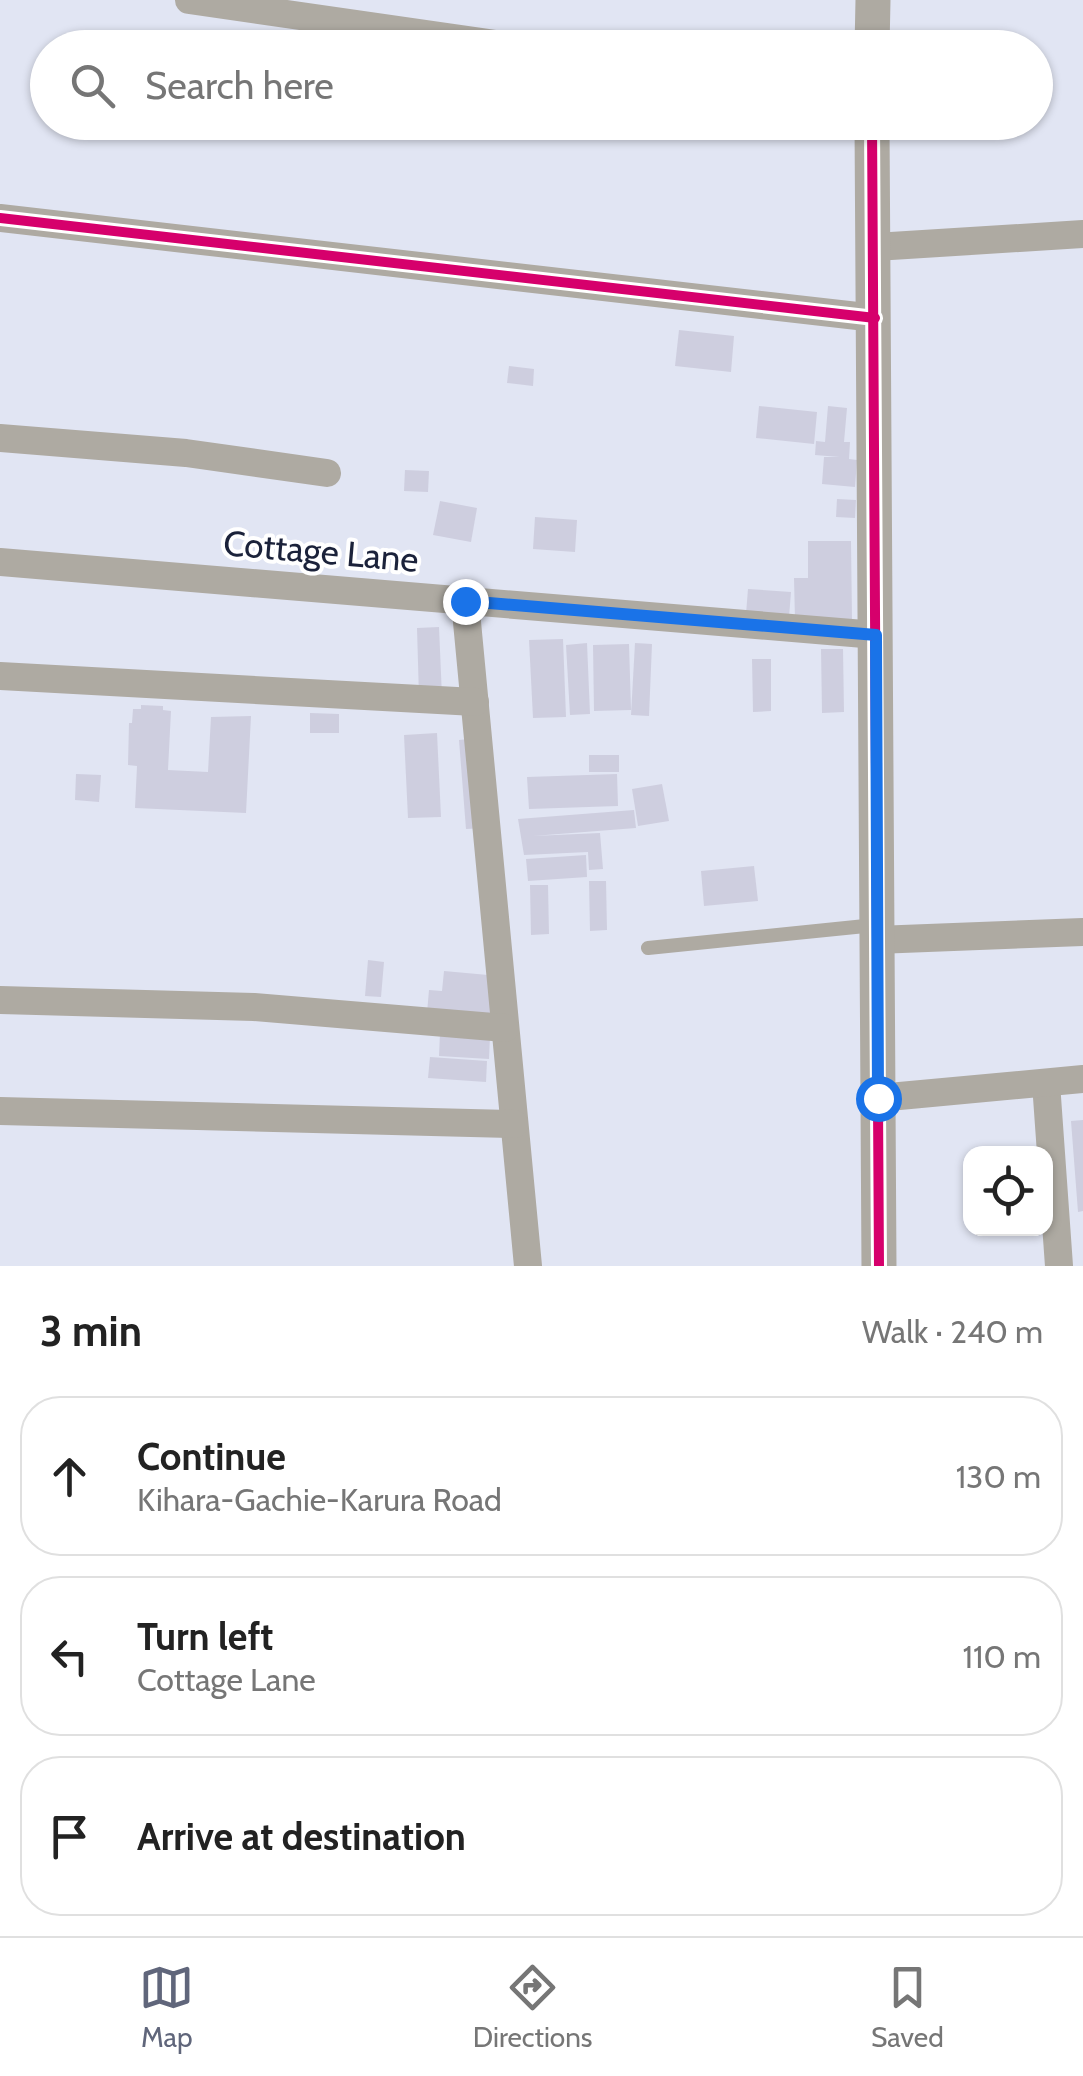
<!DOCTYPE html>
<meta charset="utf-8">
<style>
body{margin:0;font-family:Cabin,sans-serif;background:#f2f2f2;color:#222}
.controls{position:absolute;right:30px;bottom:30px;display:grid;overflow:hidden;border-radius:20px;box-shadow:0 2px 8px #0004}
.controls button{width:90px;height:90px;display:grid;place-items:center;padding:0;border:0;border-bottom:2px solid #e0e0e0;background:#fff;color:#222;font:50px sans-serif}
.stop{position:absolute;width:30px;height:30px;margin:-22px;border:8px solid #1a73e8;border-radius:50%;background:#fff}
.stop.end{background:#1a73e8;border-color:#fff;box-shadow:0 2px 10px #0008}
.list{margin:0;padding:0;list-style:none}
h2{display:flex;justify-content:space-between;align-items:center;height:130px;margin:0;padding:0 40px;font-size:42px}
h2 small{font-size:32px;font-weight:400;color:#767676}
.list li{display:grid;grid-template-columns:65px 1fr auto;gap:30px;align-items:center;box-sizing:border-box;height:160px;margin:0 20px 20px;padding:0 20px;border:2px solid #e0e0e0;border-radius:40px}
.list b{display:block;font-size:38px;white-space:nowrap}
.list p{margin:0;font-size:32px;white-space:nowrap;color:#767676}
.list em{font-size:32px;font-style:normal;color:#767676}
.icon{flex:none;width:55px;height:55px;fill:none;stroke:currentColor;stroke-width:2;stroke-linecap:round;stroke-linejoin:round}
.map{position:relative;flex:none;width:1083px;height:1266px;overflow:hidden}
.search{position:absolute;background:#fff;box-shadow:0 2px 8px #0004;left:30px;right:30px;top:30px;height:110px;display:flex;align-items:center;gap:25px;box-sizing:border-box;padding:0 35px;border-radius:55px;color:#767676;font-size:38px}
.sheet{height:670px;background:#fff}
nav{display:flex;justify-content:space-around;align-items:center;box-sizing:border-box;height:140px;border-top:2px solid #e0e0e0;background:#fff;font-size:28px;color:#767676}
nav a{display:grid;justify-items:center;gap:5px}
nav .on{color:#60667b}
.map>svg:first-child{display:block}
.building{fill:#cecedf}
.lines{fill:none;stroke-linecap:round;stroke-linejoin:round}
.service{stroke:#aeaaa2;stroke-width:14}
.minor{stroke:#aeaaa2;stroke-width:28}
.tertiary{stroke:#aeaaa2;stroke-width:35}
.cycleway-casing{stroke:#fff;stroke-width:16}
.cycleway{stroke:#d6006c;stroke-width:10}
.route{stroke:#1a73e8;stroke-width:12}
.labels{text-anchor:middle;dominant-baseline:central;stroke-width:8;stroke-linejoin:round;paint-order:stroke}
.street-label{font-size:35px;fill:#1b223a;stroke:#fff}
</style>
<div class="map">
<svg width="1083" height="1266" viewBox="0 0 1083 1266">
<rect width="100%" height="100%" fill="#e1e5f3"/>
<g class="building">
<polygon points="679,330 734,336 731,372 675,366"/>
<polygon points="509,366 534,369 533,386 507,383"/>
<polygon points="759,406 817,412 814,444 756,438"/>
<polygon points="828,406 847,408 844,442 850,442 849,459 857,460 855,487 822,484 824,457 840,457 815,455 816,441 825,442"/>
<polygon points="405,470 429,471 428,492 404,491"/>
<polygon points="837,499 856,500 855,518 836,517"/>
<polygon points="440,501 477,508 471,542 433,535"/>
<polygon points="535,517 577,520 575,552 533,549"/>
<polygon points="808,541 851,541 852,620 795,620 794,578 808,578"/>
<polygon points="748,589 791,592 789,617 746,614"/>
<polygon points="439,627 442,697 419,697 417,628"/>
<polygon points="563,639 566,717 533,718 529,640"/>
<polygon points="587,643 590,714 570,715 566,645"/>
<polygon points="635,643 652,644 649,716 631,715"/>
<polygon points="629,644 631,710 594,711 593,645"/>
<polygon points="821,649 843,649 844,712 822,713"/>
<polygon points="752,659 771,659 771,711 753,712"/>
<polygon points="141,705 163,706 163,710 171,711 168,770 208,772 211,717 251,716 246,813 135,808 137,766 128,765 129,723 132,723 133,709 141,709"/>
<polygon points="310,713 339,714 339,733 310,733"/>
<polygon points="437,733 441,817 408,818 404,735"/>
<polygon points="478,738 485,828 466,829 459,740"/>
<rect x="589" y="755" width="30" height="17"/>
<polygon points="76,774 101,775 99,802 75,800"/>
<polygon points="617,774 618,806 529,809 527,777"/>
<polygon points="662,784 669,821 638,826 632,789"/>
<polygon points="634,810 636,828 533,836 600,833 603,869 589,870 588,852 524,855 518,819"/>
<polygon points="586,855 587,877 528,881 526,859"/>
<polygon points="754,866 758,901 704,906 701,871"/>
<polygon points="589,881 606,881 607,930 590,931"/>
<polygon points="530,885 548,885 549,934 531,935"/>
<polygon points="368,960 384,962 381,997 365,996"/>
<polygon points="444,971 499,976 496,1019 427,1013 429,990 442,991"/>
<polygon points="440,1033 490,1036 489,1059 439,1056"/>
<polygon points="430,1057 487,1061 486,1082 428,1078"/>
<polygon points="1083,1120 1083,1211 1078,1212 1071,1121"/>
</g>
<g class="lines">
<polyline class="service" points="648,948 875,925"/>
<g class="minor">
<polyline points="189,0 523,48"/>
<polyline points="0,218 875,318"/>
<polyline points="875,247 1083,234"/>
<polyline points="0,438 186,453 327,473"/>
<polyline points="0,562 876,635"/>
<polyline points="465,601 528,1266"/>
<polyline points="0,676 475,702"/>
<polyline points="876,940 1083,932"/>
<polyline points="0,1000 254,1007 505,1028"/>
<polyline points="1046,1083 1059,1266"/>
<polyline points="878,1098 1083,1079"/>
<polyline points="0,1111 514,1124"/>
</g>
<g class="tertiary">
<polyline points="872,48 873,0"/>
<polyline points="872,122 879,1266"/>
</g>
<g class="cycleway-casing">
<g id="cycleway">
<polyline points="872,122 879,1266"/>
<polyline points="0,218 875,318"/>
</g>
</g>
<use href="#cycleway" class="cycleway"/>
</g>
<g class="lines">
<polyline class="route" points="465,601 876,635 878,1098"/>
</g>
<g class="labels">
<g class="street-label">
<text transform="translate(321 551) rotate(5)">Cottage Lane</text>
</g>
</g>
</svg>
<div class="controls">
<button><svg class="icon" aria-label="locate" viewBox="0 0 24 24"><circle cx="12" cy="12" r="6"/><path d="M12 2v4M12 18v4M2 12h4M18 12h4"/></svg></button>
</div>
<div class="stop" style="left:878px;top:1098px"></div>
<div class="stop end" style="left:465px;top:601px"></div>
<div class="search"><svg class="icon" aria-label="search" viewBox="0 0 24 24"><circle cx="10" cy="10" r="6"/><path d="M15 15l6 6"/></svg>Search here</div>
</div>
<section class="sheet">
<h2>3 min<small>Walk · 240 m</small></h2>
<ul class="list">
<li><svg class="icon" aria-label="ahead" viewBox="0 0 24 24"><path d="M12 20V5M6 11l6-6 6 6"/></svg><div><b>Continue</b><p>Kihara-Gachie-Karura Road</p></div><em>130 m</em></li>
<li><svg class="icon" aria-label="left" viewBox="0 0 24 24"><path d="M17 20v-9H6M10 6l-5 5 5 5"/></svg><div><b>Turn left</b><p>Cottage Lane</p></div><em>110 m</em></li>
<li><svg class="icon" aria-label="arrive" viewBox="0 0 24 24"><path d="M6 21V4h12l-3 4 3 4H6"/></svg><div><b>Arrive at destination</b></div></li>
</ul>
</section>
<nav>
<a class="on"><svg class="icon" aria-label="map" viewBox="0 0 24 24"><path d="M3 6l6-2 6 2 6-2v14l-6 2-6-2-6 2zM9 4v14M15 6v14"/></svg>Map</a>
<a><svg class="icon" aria-label="directions" viewBox="0 0 24 24"><path d="M12 3l9 9-9 9-9-9zM9 14v-3h6M13 9l2 2-2 2"/></svg>Directions</a>
<a><svg class="icon" aria-label="saved" viewBox="0 0 24 24"><path d="M7 4h10v16l-5-4-5 4z"/></svg>Saved</a>
</nav>
